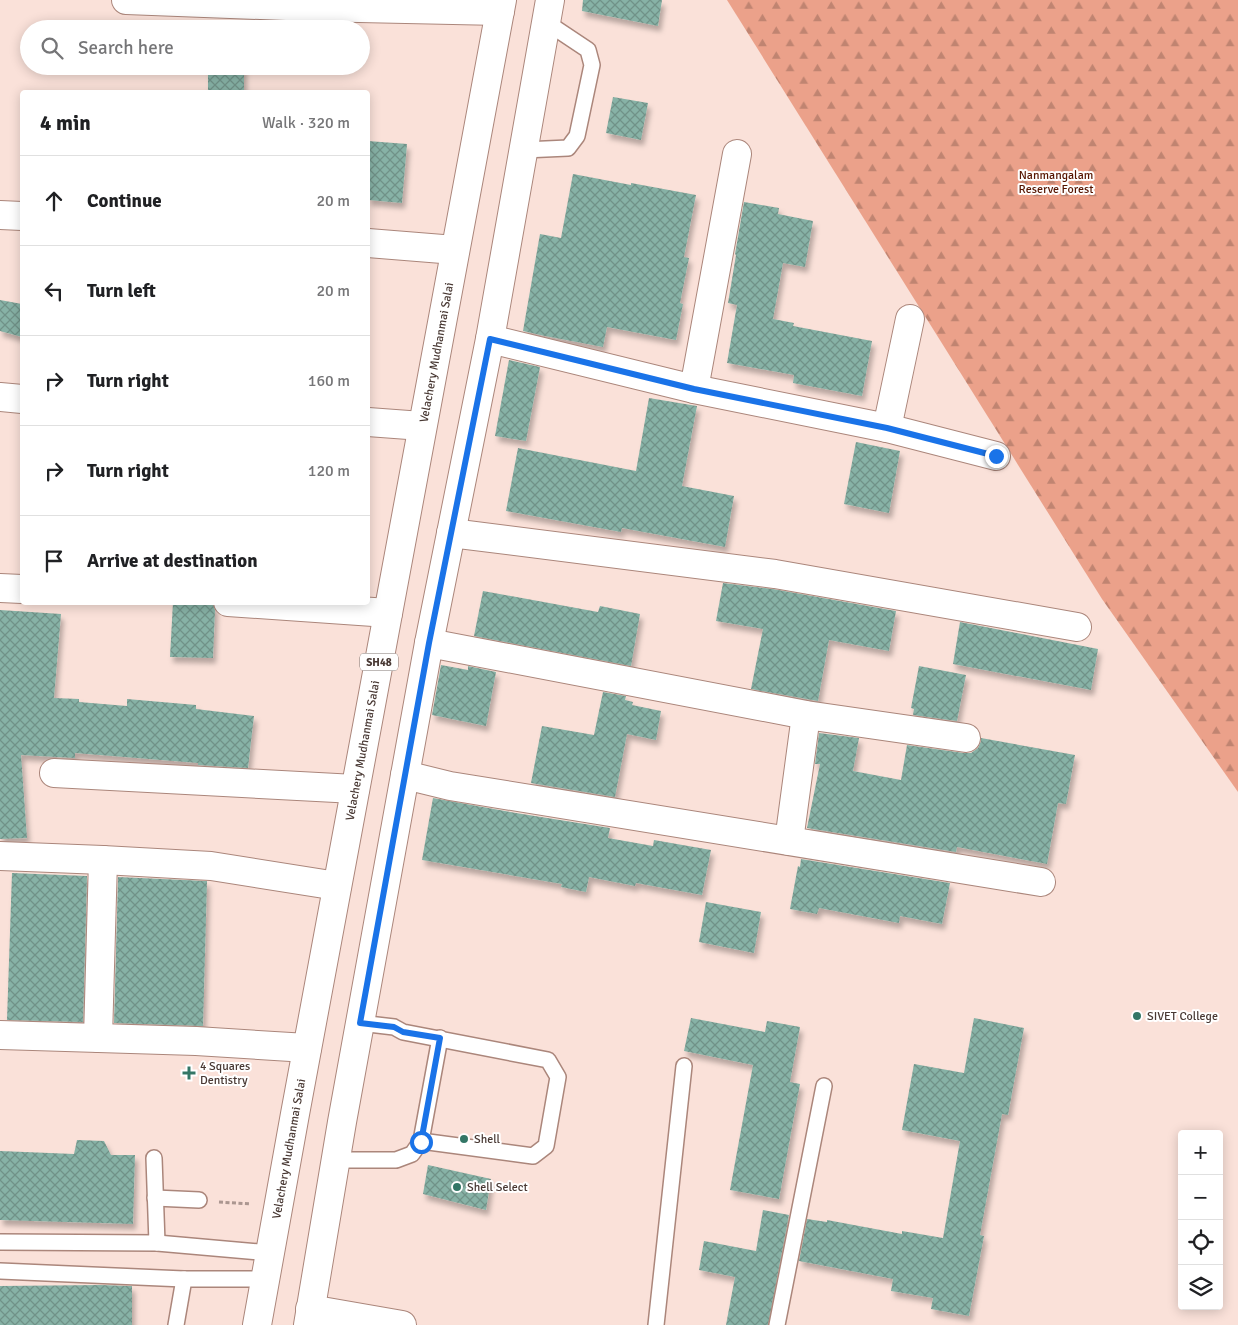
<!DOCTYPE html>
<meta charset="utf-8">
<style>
body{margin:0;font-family:Signika,sans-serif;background:#f6f6f6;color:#202124}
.controls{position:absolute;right:15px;bottom:15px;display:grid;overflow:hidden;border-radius:5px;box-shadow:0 2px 12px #0003}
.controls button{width:45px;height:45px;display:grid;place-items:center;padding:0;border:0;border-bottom:1px solid #e0e0e0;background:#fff;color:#202124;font:25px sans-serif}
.stop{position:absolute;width:15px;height:15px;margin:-11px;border:4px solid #1a73e8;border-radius:50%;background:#fff}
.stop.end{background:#1a73e8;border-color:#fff;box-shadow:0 1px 5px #0008}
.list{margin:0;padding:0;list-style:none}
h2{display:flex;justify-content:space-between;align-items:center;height:65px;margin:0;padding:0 20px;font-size:21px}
h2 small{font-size:16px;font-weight:400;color:#757577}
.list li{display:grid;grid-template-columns:32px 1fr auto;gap:15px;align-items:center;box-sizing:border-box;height:90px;padding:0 20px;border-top:1px solid #e0e0e0}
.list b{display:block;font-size:19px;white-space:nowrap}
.list em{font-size:16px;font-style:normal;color:#757577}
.icon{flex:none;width:28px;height:28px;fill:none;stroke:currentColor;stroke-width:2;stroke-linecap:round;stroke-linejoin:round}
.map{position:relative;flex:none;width:1238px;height:1325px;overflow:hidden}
.search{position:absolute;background:#fff;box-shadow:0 2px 12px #0003;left:20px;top:20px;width:350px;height:55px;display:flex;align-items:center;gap:12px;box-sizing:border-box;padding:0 18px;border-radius:28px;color:#757577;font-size:19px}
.panel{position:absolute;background:#fff;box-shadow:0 2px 12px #0003;left:20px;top:90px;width:350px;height:515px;border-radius:5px}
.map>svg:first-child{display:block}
.forest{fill:url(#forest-firs)}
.building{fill:url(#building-cross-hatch);filter:url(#shadow)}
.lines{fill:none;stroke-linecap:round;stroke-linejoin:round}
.service-casing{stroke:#ab867b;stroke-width:18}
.minor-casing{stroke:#ab867b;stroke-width:30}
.primary-casing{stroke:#ab867b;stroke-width:30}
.path{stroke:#ab9690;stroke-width:3;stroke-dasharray:4 2.5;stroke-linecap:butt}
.service{stroke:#fff;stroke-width:15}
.minor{stroke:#fff;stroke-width:28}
.primary{stroke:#fff;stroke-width:28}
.route{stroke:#1a73e8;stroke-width:6}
.poi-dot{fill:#337666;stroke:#fff;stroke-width:2}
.labels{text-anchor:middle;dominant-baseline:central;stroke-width:4;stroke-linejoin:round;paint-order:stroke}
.shield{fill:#fff;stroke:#7f7470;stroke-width:1}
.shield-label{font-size:11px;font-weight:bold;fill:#483833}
.park-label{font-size:12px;fill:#561500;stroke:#fff}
.street-label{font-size:12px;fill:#483833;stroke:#fff}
.poi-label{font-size:12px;fill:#483833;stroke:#fff;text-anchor:start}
</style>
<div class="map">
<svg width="1238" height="1325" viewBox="0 0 1238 1325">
<defs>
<pattern id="forest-firs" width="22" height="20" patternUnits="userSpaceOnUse" patternTransform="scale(1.25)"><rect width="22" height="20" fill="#eba18a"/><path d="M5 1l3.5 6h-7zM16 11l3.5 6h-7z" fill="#c08471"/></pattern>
<pattern id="building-cross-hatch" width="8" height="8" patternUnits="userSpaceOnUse" patternTransform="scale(1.25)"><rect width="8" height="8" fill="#87b2a6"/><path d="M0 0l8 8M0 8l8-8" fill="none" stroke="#709288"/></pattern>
<filter id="shadow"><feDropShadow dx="3" dy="5.5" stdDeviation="2.5" flood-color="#0004"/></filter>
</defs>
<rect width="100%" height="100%" fill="#fae1d9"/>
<polygon class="forest" points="727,0 1238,0 1238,792 1102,599"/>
<g class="building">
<polygon points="583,0 662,0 658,26 582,11"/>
<polygon points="209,25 244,26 244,29 209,29"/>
<rect x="208" y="66" width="36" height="26"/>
<polygon points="613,97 648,103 641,140 606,133"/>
<polygon points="368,141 407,144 402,203 368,200"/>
<polygon points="573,174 631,185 631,183 696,195 684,257 689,258 680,303 683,304 676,340 607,327 603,347 545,336 523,331 540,234 561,238"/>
<polygon points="744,202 779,208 778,214 813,221 805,267 783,263 773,319 794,323 793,326 872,341 862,396 793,383 794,375 727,363 737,305 728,303 736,255 735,254"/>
<polygon points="0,300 22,304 22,337 0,331"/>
<polygon points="509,360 540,367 526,441 495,436"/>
<polygon points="649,398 697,406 682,486 734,496 725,547 622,528 621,532 506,511 518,448 636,471"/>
<polygon points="856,442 900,451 889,513 844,504"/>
<polygon points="723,583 773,589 896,611 889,651 829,640 818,701 751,689 763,629 716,621"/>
<polygon points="483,591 598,612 600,606 640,614 631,666 474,636"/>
<polygon points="173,602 213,604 215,610 213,658 170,657"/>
<polygon points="0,610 61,614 54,698 79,699 79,702 127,706 127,699 196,705 196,709 254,716 248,768 198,765 198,763 75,753 75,758 21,755 27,838 0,839"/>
<polygon points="960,622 1098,649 1091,690 953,664"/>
<polygon points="441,665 468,670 468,666 496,672 486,726 432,715"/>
<polygon points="919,666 966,675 957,721 913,715 914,709 911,708"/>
<polygon points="603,692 626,696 625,700 633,702 632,705 661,711 656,740 627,734 615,797 531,783 542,726 594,735"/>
<polygon points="819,733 859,738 853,771 901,780 907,745 964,753 971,753 978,748 981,741 981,738 1075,755 1066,804 1058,803 1047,864 957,847 956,852 807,828 820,764 815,764"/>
<polygon points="433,798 516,813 610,828 608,838 653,846 654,840 711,850 702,895 636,883 635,886 589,877 586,892 561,887 562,884 422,860"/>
<polygon points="801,859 950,883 942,924 900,916 899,923 819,908 817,914 790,909 798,866 800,867"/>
<polygon points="12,873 87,876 83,1022 7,1020"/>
<polygon points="118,877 207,881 203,1026 114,1023"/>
<polygon points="706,902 761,912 754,953 699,942"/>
<polygon points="691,1018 765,1032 767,1021 800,1027 790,1082 800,1084 779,1199 730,1190 753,1065 684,1051"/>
<polygon points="974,1018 1024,1028 1008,1115 1002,1114 980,1235 984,1236 969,1316 931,1309 933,1298 891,1291 893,1279 799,1261 807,1219 827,1222 827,1220 902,1234 902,1231 943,1238 960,1141 902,1130 914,1064 964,1073"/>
<polygon points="77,1140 104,1141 111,1155 135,1155 133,1224 0,1220 0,1151 74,1154"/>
<polygon points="428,1165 491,1179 486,1210 423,1194"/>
<polygon points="763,1210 789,1215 768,1325 726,1325 735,1277 699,1270 704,1241 756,1251"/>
<polygon points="101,1285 132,1286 132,1325 0,1325 0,1286"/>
</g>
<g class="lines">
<g class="service-casing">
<g id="service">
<polyline points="524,150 568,148 577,136 592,65 588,50 546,22"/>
<polyline points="421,1141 440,1038"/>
<polyline points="336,1160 396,1160 412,1154 421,1141 533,1156 546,1146 558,1077 548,1060 403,1032 394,1027 360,1023"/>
<polyline points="155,1198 199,1200"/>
<polyline points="0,1242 157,1243 154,1158"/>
<polyline points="157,1243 270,1253"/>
<polyline points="0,1271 184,1279 266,1279"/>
<polyline points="176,1325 184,1279"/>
<polyline points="656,1325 684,1066"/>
<polyline points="777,1325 824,1086"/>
</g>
</g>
<g class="minor-casing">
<g id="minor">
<polyline points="126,0 312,7 500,11"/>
<polyline points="0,215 22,216"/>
<polyline points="368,243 455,250"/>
<polyline points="490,339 694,389 887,428 996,456"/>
<polyline points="694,389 737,154"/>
<polyline points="0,397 22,399"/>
<polyline points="368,422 422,426"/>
<polyline points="887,428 910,319"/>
<polyline points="451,533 775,574 1077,627"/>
<polyline points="0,588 22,589"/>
<polyline points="228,602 388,613"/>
<polyline points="429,643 806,715 966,738"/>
<polyline points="54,773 355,789"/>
<polyline points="405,775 450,786 1041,882"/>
<polyline points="789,841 806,715"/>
<polyline points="0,856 103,860 211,866 337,886"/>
<polyline points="0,1035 196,1041 307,1048"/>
<polyline points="98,1038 103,860"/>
<polyline points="310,1309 402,1325"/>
</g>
</g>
<g class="primary-casing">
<g id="primary">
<path id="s1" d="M257 1325 295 1114 502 0"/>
<polyline points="308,1325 342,1122 429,643 490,339 550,0"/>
</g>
</g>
<polyline class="path" points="219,1202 251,1204"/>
<use href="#service" class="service"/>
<use href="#minor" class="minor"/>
<use href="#primary" class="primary"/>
</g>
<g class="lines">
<polyline class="route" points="421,1142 440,1038 403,1032 394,1027 360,1023 429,643 490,339 694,389 887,428 996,456"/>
</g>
<g class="poi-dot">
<circle cx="1137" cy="1016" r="5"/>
<path d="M186.5 1065.5h5v5h5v5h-5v5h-5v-5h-5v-5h5z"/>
<circle cx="464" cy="1139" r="5"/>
<circle cx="457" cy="1187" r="5"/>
</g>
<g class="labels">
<rect class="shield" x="360" y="653.5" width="38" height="17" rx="4"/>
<g class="shield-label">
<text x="379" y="662">SH48</text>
</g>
<g class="park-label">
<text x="1056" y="175">Nanmangalam<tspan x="1056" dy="14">Reserve Forest</tspan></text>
</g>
<g class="street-label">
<text stroke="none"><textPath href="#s1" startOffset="989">Velachery Mudhanmai Salai</textPath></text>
<text stroke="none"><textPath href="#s1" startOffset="584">Velachery Mudhanmai Salai</textPath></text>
<text stroke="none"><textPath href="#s1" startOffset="179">Velachery Mudhanmai Salai</textPath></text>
</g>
<g class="poi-label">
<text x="1147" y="1016">SIVET College</text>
<text x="200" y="1066">4 Squares<tspan x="200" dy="14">Dentistry</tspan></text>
<text x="474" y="1139">Shell</text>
<text x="467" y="1187">Shell Select</text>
</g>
</g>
</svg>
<div class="controls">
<button>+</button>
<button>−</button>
<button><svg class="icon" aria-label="locate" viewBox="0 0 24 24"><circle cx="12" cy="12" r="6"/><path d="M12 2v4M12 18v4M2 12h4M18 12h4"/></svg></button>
<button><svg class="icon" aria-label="layers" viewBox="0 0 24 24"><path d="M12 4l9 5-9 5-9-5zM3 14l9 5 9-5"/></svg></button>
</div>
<div class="stop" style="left:421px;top:1142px"></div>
<div class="stop end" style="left:996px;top:456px"></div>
<div class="search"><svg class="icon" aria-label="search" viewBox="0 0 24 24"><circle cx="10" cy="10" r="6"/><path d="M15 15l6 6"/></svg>Search here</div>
<section class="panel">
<h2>4 min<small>Walk · 320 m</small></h2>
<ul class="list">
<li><svg class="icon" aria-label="ahead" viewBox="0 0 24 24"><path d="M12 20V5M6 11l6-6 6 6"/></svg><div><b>Continue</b></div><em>20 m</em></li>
<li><svg class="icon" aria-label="left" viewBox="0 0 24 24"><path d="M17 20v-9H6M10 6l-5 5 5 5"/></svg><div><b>Turn left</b></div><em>20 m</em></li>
<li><svg class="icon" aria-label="right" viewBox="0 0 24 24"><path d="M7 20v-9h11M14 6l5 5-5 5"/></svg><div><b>Turn right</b></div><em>160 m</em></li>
<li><svg class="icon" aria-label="right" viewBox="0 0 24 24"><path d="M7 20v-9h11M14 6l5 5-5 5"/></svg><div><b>Turn right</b></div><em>120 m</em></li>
<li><svg class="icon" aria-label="arrive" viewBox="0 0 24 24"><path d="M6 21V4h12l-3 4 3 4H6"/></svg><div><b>Arrive at destination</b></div></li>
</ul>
</section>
</div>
